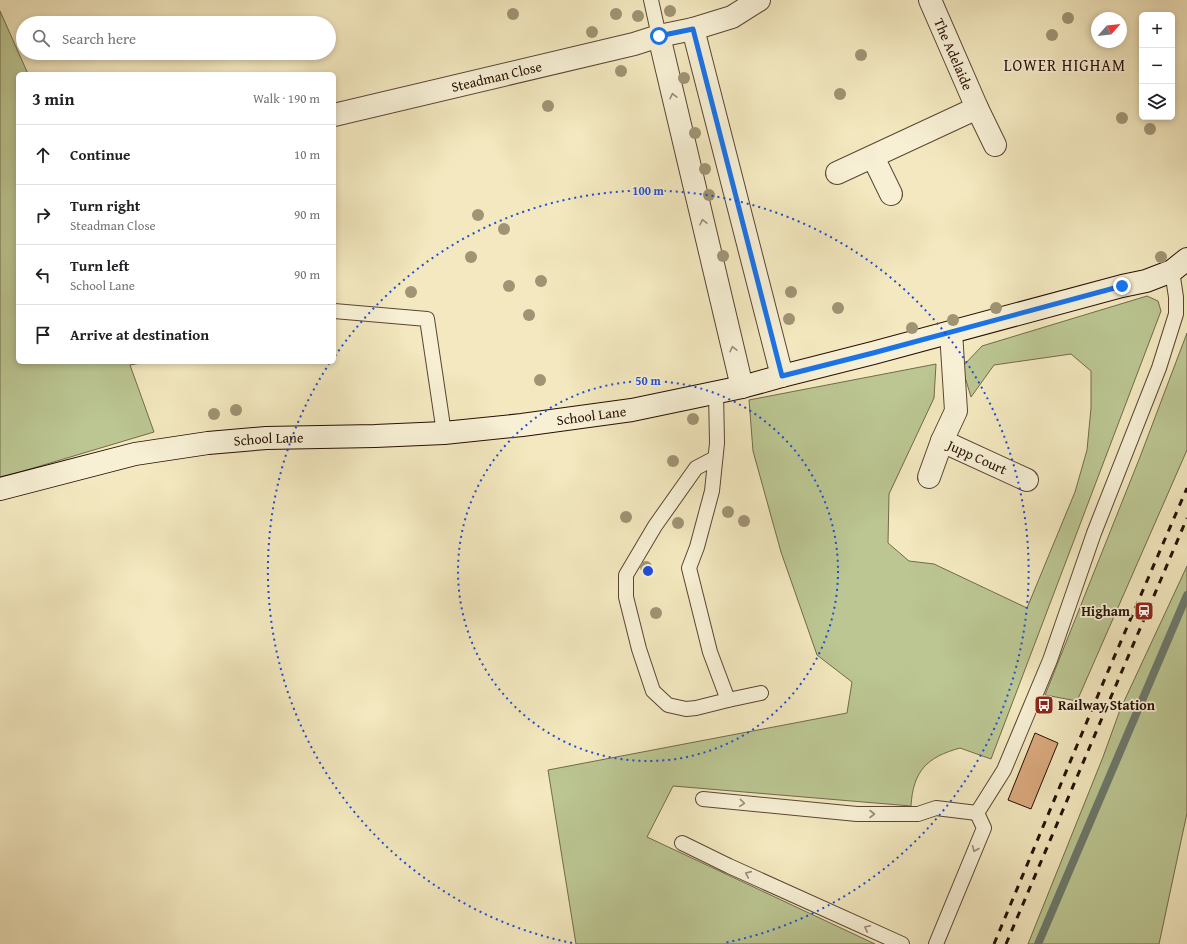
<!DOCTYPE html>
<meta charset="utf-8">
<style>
body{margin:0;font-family:"Gentium Book Plus",serif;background:#f2f2f2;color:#202124}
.controls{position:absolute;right:12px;top:12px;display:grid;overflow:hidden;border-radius:6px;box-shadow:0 2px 6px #0003}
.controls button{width:36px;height:36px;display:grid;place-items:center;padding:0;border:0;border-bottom:1px solid #e0e0e0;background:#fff;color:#202124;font:20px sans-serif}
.compass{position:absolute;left:1091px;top:12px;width:36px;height:36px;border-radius:50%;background:#fff;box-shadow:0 2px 6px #0003;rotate:63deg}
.stop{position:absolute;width:12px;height:12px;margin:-9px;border:3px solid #1a73e8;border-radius:50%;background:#fff}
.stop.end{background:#1a73e8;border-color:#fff;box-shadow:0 1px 4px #0008}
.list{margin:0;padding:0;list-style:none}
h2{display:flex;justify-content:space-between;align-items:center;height:52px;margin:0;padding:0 16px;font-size:17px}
h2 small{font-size:13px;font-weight:400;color:#757577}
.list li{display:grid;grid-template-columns:26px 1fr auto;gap:12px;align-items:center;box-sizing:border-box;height:60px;padding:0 16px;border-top:1px solid #e0e0e0}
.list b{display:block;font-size:15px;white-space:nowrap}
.list p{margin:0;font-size:13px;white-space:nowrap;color:#757577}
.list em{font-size:13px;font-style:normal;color:#757577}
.icon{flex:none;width:22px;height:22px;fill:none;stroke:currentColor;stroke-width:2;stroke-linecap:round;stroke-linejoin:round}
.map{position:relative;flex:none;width:1187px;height:944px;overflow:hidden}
.search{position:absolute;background:#fff;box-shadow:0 2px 6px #0003;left:16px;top:16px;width:320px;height:44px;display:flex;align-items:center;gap:10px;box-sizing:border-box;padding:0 14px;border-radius:22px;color:#757577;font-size:15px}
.panel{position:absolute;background:#fff;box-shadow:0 2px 6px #0003;left:16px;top:72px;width:320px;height:292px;border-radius:6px}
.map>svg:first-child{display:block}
.green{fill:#bbc692;stroke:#716a4b}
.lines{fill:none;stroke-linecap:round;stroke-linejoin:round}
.stream{stroke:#6d796c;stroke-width:8}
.building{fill:#daa97e;stroke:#270f04}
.lane-casing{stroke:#5a4533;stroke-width:16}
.street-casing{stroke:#5a4533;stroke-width:24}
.secondary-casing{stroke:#270f04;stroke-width:24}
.lane{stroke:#f7f0d5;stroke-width:14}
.street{stroke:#f7f0d5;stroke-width:22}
.secondary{stroke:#f7f0d5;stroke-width:22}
.rail{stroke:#270f04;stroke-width:3;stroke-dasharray:7 7;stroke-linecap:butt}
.tree{fill:#9f9474}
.oneway{stroke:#998b77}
.route{stroke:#1a73e8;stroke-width:5}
.ring{fill:none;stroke:#1d4ed8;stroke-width:2;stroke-dasharray:2 4}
.labels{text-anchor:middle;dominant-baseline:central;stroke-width:3.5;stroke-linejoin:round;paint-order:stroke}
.street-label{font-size:14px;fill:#270f04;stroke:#f7f0d5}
.poi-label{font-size:14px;font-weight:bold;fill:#270f04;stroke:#f7f0d5;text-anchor:end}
.quarter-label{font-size:16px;letter-spacing:1px;fill:#270f04;stroke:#f7f0d5}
.centre{fill:#1d4ed8;stroke:#f7f0d5;stroke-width:2}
.ring-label{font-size:12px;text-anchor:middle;font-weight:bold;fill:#1d4ed8;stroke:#f7f0d5;stroke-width:3.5;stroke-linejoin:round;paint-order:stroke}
</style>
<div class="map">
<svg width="1187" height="944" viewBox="0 0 1187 944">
<rect width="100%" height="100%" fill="#f3e8bf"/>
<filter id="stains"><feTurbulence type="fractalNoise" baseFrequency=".005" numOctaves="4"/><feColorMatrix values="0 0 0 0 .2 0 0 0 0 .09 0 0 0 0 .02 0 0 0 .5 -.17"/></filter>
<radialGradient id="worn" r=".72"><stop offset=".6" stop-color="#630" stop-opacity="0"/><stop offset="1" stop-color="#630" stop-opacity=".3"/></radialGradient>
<g class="green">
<polygon points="0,11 28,74 18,74 18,362 146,362 130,365 154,432 0,478"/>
<path d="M1147 296 1158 301 1161 311 991 759 960 748C927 757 913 771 911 806L673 786 647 837 875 944H576L548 770 847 713 852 682 817 655 781 552 753 451 749 400 936 364 934 398 889 494 888 543 909 561 934 564 1027 608 1075 492 1087 450 1091 408V371L1071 354 994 365 971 397 962 367 982 346Z"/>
<polygon points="1187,333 1187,450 1077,701 1045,695 1140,457"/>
<polygon points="1187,566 1187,813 1159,944 1028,944 1103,757 1120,710"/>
</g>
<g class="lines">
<polyline class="stream" points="1038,944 1187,595"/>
</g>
<polygon class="building" points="1035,733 1058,743 1031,809 1008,800"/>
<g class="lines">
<g class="lane-casing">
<g id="lane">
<polyline points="651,0 659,36"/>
<polyline points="334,311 427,319 444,433"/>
<polyline points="716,392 717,443 712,491 697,547 689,568 710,652 728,700 761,693"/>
<polyline points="715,458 696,468 655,526 626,575 626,597 639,649 653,691 668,705 686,709 696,708 728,700"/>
<polyline points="703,799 857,814 918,814 936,808 977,813"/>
<polyline points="977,813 1004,770 1050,660 1094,533 1159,368 1176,314 1176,297 1172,271"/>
<polyline points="682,843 729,866 902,944"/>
<polyline points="936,944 984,828 977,813"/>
</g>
</g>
<g class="street-casing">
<g id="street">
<path id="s1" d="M930 0 977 108 995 145"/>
<polyline points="693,29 782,376"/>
<polyline points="659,36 742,387"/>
<path id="s2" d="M334 115 634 44 659 36 693 29 732 17 759 0"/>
<polyline points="873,157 891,194"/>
<polyline points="837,173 977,108"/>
<path id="s3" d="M951 332 956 411 942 441 1027 480"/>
<polyline points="929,477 942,441"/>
</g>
</g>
<g class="secondary-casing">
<g id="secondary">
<path id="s4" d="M0 489 135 454 208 443 266 438 375 436 444 433 522 425 632 410 742 387 782 376 873 353 1122 286 1146 281 1172 271 1187 259"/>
</g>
</g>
<use href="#lane" class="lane"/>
<use href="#street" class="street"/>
<use href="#secondary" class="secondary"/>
<g class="rail">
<polyline points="994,944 1106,676 1187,488"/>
<polyline points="1006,944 1187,518"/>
</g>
</g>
<g class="tree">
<circle cx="670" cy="11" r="6"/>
<circle cx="513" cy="14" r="6"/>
<circle cx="616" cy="14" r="6"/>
<circle cx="638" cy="16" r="6"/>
<circle cx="1068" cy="18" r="6"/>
<circle cx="592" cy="32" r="6"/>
<circle cx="1052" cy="35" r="6"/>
<circle cx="861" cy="55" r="6"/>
<circle cx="621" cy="71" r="6"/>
<circle cx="684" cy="78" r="6"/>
<circle cx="840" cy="94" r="6"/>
<circle cx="548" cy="106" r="6"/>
<circle cx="1122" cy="118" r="6"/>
<circle cx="1150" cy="129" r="6"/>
<circle cx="695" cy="133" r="6"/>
<circle cx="705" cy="169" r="6"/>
<circle cx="709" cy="195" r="6"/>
<circle cx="478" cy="215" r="6"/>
<circle cx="504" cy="229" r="6"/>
<circle cx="723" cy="256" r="6"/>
<circle cx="471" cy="257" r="6"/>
<circle cx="1161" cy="257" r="6"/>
<circle cx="541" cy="281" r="6"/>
<circle cx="509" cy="286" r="6"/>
<circle cx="411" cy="292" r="6"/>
<circle cx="791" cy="292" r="6"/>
<circle cx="838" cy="308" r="6"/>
<circle cx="996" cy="308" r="6"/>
<circle cx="529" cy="315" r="6"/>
<circle cx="789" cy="319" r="6"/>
<circle cx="953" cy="320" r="6"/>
<circle cx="912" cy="328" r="6"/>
<circle cx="540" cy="380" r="6"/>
<circle cx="236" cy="410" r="6"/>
<circle cx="214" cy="414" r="6"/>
<circle cx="693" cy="419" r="6"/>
<circle cx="673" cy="461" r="6"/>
<circle cx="728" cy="512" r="6"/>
<circle cx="626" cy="517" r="6"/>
<circle cx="744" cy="521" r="6"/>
<circle cx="678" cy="523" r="6"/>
<circle cx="646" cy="567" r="6"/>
<circle cx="656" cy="613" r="6"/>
</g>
<defs><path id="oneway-chevron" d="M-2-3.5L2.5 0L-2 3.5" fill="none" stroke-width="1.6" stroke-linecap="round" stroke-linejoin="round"/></defs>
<g class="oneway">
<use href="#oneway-chevron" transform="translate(673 96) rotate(-103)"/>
<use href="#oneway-chevron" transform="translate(703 222) rotate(-103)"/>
<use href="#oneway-chevron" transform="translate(733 349) rotate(-103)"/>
<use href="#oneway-chevron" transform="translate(742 803) rotate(5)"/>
<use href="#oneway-chevron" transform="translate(872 814)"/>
<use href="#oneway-chevron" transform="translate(975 849) rotate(113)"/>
<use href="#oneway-chevron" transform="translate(748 874) rotate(-156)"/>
<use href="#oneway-chevron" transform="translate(867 928) rotate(-155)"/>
</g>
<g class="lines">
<polyline class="route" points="659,36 693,29 782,376 873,353 1122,286"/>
</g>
<g class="ring">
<circle cx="648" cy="571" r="190"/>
<path d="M572 943A380 380 0 0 1 329 364M335 356A380 380 0 1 1 724 943"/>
</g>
<defs>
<g id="station-square" transform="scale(1)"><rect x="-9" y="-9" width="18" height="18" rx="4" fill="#8f2418" stroke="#f7f0d5"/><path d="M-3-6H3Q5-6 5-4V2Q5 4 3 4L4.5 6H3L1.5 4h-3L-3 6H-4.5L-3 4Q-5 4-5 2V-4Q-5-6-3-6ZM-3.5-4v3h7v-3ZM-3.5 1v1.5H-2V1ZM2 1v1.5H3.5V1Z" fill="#fff"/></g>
<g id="bus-square" transform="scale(1)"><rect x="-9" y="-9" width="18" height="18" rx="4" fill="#8f2418" stroke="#f7f0d5"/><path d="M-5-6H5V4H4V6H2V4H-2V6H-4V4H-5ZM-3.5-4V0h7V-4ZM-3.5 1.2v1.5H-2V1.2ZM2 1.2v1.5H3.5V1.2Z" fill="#fff"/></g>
</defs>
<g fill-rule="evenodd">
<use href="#station-square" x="1144" y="611"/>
<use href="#bus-square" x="1044" y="705"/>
</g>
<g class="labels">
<g class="street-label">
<text stroke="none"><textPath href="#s1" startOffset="59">The Adelaide</textPath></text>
<text stroke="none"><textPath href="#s2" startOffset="167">Steadman Close</textPath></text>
<text stroke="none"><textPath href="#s4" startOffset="598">School Lane</textPath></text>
<text stroke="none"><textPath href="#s4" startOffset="274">School Lane</textPath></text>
<text stroke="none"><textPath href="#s3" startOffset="151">Jupp Court</textPath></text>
</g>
<g class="poi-label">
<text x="1130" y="611">Higham</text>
<text x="1058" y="705" text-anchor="start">Railway Station</text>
</g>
<g class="quarter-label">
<text x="1065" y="65">LOWER HIGHAM</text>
</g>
</g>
<circle cx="648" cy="571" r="6" class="centre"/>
<g class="ring-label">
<text x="648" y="195">100 m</text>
<text x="648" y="385">50 m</text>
</g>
<rect width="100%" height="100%" filter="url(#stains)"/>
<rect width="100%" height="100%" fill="url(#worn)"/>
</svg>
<div class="controls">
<button>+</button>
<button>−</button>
<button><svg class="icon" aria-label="layers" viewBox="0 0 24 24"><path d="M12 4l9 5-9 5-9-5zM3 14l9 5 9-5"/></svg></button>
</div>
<svg class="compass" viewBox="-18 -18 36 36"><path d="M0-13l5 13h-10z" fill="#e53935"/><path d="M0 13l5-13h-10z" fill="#757577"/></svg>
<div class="stop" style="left:659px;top:36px"></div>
<div class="stop end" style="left:1122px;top:286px"></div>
<div class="search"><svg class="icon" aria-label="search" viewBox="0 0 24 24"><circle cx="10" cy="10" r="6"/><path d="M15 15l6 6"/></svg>Search here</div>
<section class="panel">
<h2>3 min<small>Walk · 190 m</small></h2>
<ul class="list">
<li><svg class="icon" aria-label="ahead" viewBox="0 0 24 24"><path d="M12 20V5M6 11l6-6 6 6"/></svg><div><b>Continue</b></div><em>10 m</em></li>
<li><svg class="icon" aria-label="right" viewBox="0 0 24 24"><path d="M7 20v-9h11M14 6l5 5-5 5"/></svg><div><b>Turn right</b><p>Steadman Close</p></div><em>90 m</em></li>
<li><svg class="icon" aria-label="left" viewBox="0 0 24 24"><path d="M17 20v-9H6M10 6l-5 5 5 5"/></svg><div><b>Turn left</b><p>School Lane</p></div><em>90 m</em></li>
<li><svg class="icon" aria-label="arrive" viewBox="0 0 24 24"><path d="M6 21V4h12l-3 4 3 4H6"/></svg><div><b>Arrive at destination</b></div></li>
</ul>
</section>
</div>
